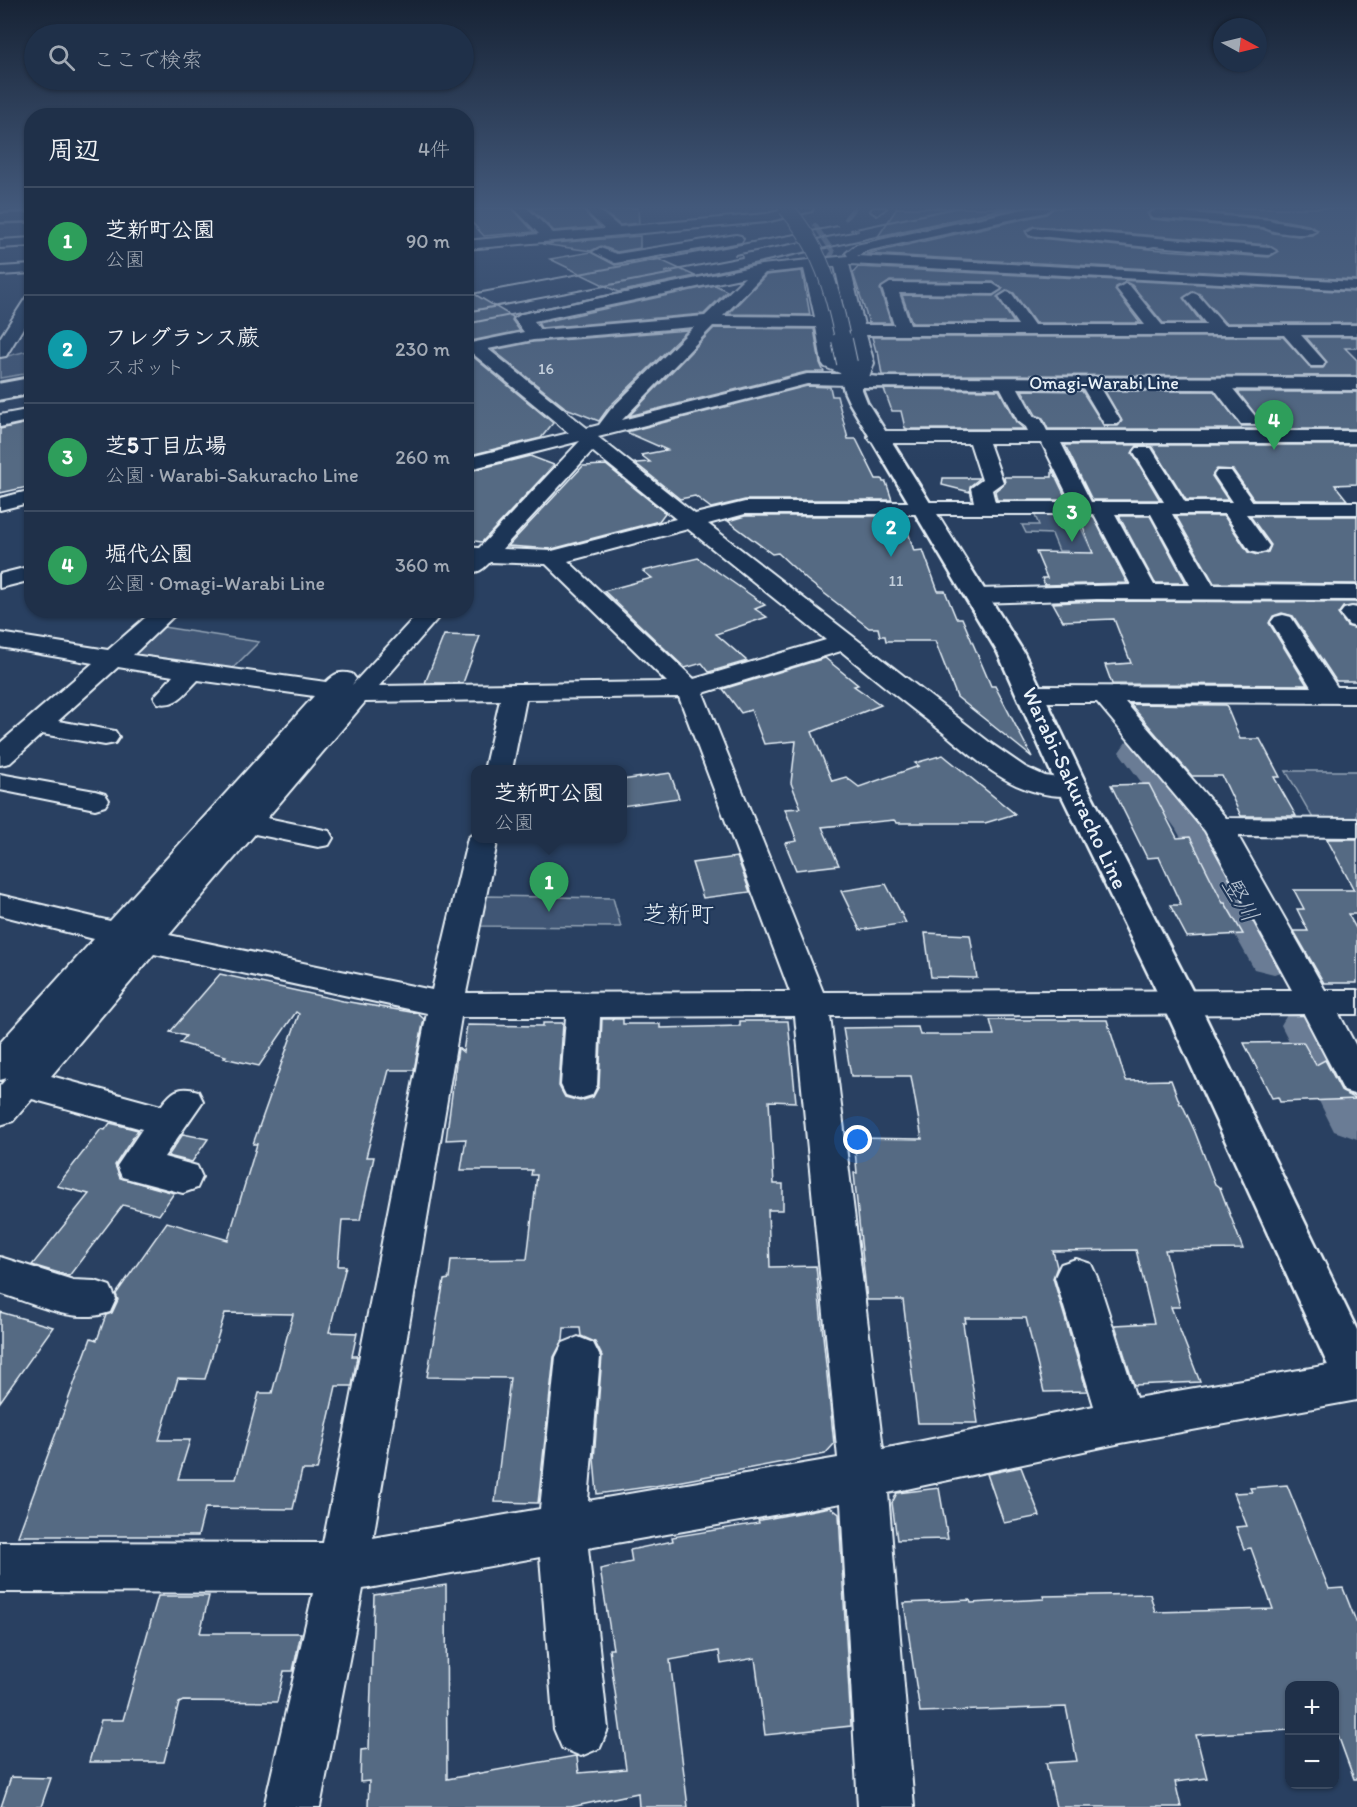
<!DOCTYPE html>
<html lang="ja">
<meta charset="utf-8">
<style>
body{margin:0;font-family:Itim,"Klee One",sans-serif;background:#2c3c53;color:#f1f3f6}
.controls{position:absolute;right:18px;bottom:18px;display:grid;overflow:hidden;border-radius:12px;box-shadow:0 2px 4px #0004}
.controls button{width:54px;height:54px;display:grid;place-items:center;padding:0;border:0;border-bottom:2px solid #3c4b61;background:#1f3049;color:#f1f3f6;font:30px sans-serif}
.compass{position:absolute;left:1213px;top:18px;width:54px;height:54px;border-radius:50%;background:#1f3049;box-shadow:0 2px 4px #0004;rotate:97deg}
.you{position:absolute;left:858px;top:1140px;width:21px;height:21px;margin:-15px;border:4px solid #fff;border-radius:50%;background:#1a73e8;box-shadow:0 0 0 9px #1a73e833}
.badge{display:grid;place-items:center;width:39px;height:39px;border-radius:50%;background:#8c9099;color:#fff;font-size:20px;font-weight:700}
.pin{position:absolute;translate:-50% -50px;filter:drop-shadow(0 2px 3px #0008)}
.pin::after{content:'';position:absolute;top:32px;width:21px;height:18px;background:inherit;clip-path:polygon(0 0,100% 0,50% 100%)}
.popup{position:absolute;left:471px;top:765px;width:156px;height:78px;box-sizing:border-box;display:grid;place-content:center;border-radius:12px;background:#1f3049;filter:drop-shadow(0 2px 4px #0005);font-size:20px;white-space:nowrap;color:#a1a9b4}
.popup b{font-size:22px;color:#f1f3f6}
.popup::after{content:'';position:absolute;left:50%;top:100%;margin-left:-12px;border:12px solid transparent;border-top-color:#1f3049}
.list{margin:0;padding:0;list-style:none}
h2{display:flex;justify-content:space-between;align-items:center;height:78px;margin:0;padding:0 24px;font-size:26px}
h2 small{font-size:20px;font-weight:400;color:#a1a9b4}
.list li{display:grid;grid-template-columns:39px 1fr auto;gap:18px;align-items:center;box-sizing:border-box;height:108px;padding:0 24px;border-top:2px solid #3c4b61}
.list b{display:block;font-size:22px;white-space:nowrap}
.list p{margin:0;font-size:20px;white-space:nowrap;color:#a1a9b4}
.list em{font-size:20px;font-style:normal;color:#a1a9b4}
.icon{flex:none;width:33px;height:33px;fill:none;stroke:currentColor;stroke-width:2;stroke-linecap:round;stroke-linejoin:round}
.map{position:relative;flex:none;width:1357px;height:1807px;overflow:hidden}
.search{position:absolute;background:#1f3049;box-shadow:0 2px 4px #0004;left:24px;top:24px;width:450px;height:66px;display:flex;align-items:center;gap:15px;box-sizing:border-box;padding:0 21px;border-radius:33px;color:#a1a9b4;font-size:22px}
.panel{position:absolute;background:#1f3049;box-shadow:0 2px 4px #0004;left:24px;top:108px;width:450px;height:510px;border-radius:24px}
.map>svg:first-child{display:block}
.green{fill:#415774;stroke:#94a4b6;stroke-width:1.5}
.lines{fill:none;stroke-linecap:round;stroke-linejoin:round}
.stream{stroke:#9dabbd;stroke-width:4.5}
.river{fill:#6b7c95;fill-rule:evenodd}
.building{fill:#556a83;stroke:#e8f1f8;stroke-width:1.5;fill-rule:evenodd}
.minor-casing{stroke:#e8f1f8;stroke-width:4}
.major-casing{stroke:#e8f1f8;stroke-width:5}
.minor{fill:#1d3557;fill-rule:evenodd}
.major{fill:#1d3557;fill-rule:evenodd}
.rail-far1{stroke:#e8f1f8;stroke-width:2}
.rail{stroke:#e8f1f8;stroke-width:3}
.major-bridge-far1-casing{stroke:#e8f1f8;stroke-width:17;stroke-linecap:butt}
.major-bridge-casing{stroke:#e8f1f8;stroke-width:22;stroke-linecap:butt}
.major-bridge-far1{stroke:#1d3557;stroke-width:15}
.major-bridge{stroke:#1d3557;stroke-width:20}
.labels{text-anchor:middle;dominant-baseline:central;stroke-width:4.5;stroke-linejoin:round;paint-order:stroke}
.far-number-label{font-size:16px;fill:#c3cfdb}
.far-street-label{font-size:18px;fill:#e8f1f8;stroke:#1d3557}
.street-label{font-size:22px;fill:#e8f1f8;stroke:#1d3557}
.water-label{font-size:24px;font-style:italic;fill:#b6c2d0;stroke:#1d3557}
.neighbourhood-label{font-size:24px;fill:#e8f1f8;stroke:#1d3557}
</style>
<div class="map">
<svg width="1357" height="1807" viewBox="0 0 1357 1807">
<rect width="100%" height="100%" fill="#294061"/>
<filter id="ink" filterUnits="userSpaceOnUse"><feTurbulence type="fractalNoise" baseFrequency=".0167" numOctaves="2"/><feDisplacementMap in="SourceGraphic" scale="12" xChannelSelector="R" yChannelSelector="G"/><feConvolveMatrix kernelMatrix="1 2 1 2 8 2 1 2 1" color-interpolation-filters="sRGB"/></filter>
<g filter="url(#ink)">
<g class="green">
<polygon points="31,350 31,362 24,374 0,378 0,358"/>
<polygon points="1033,511 1073,511 1110,589 1083,589 1067,551 1059,551 1052,534 1026,533 1022,525 1039,525"/>
<polygon points="163,627 259,642 231,670 131,655"/>
<polygon points="1286,771 1357,771 1357,820 1314,820"/>
<polygon points="484,896 613,898 621,927 479,926"/>
</g>
<g class="lines">
<g class="stream">
<polyline points="846,218 854,208"/>
<polyline points="815,225 833,252 829,258 831,269"/>
</g>
<g class="river">
<polygon points="1143,738 1160,742 1224,825 1302,955 1294,969 1274,974 1254,969 1176,829 1119,752 1126,742"/>
<polygon points="1311,1003 1332,1010 1357,1055 1357,1139 1334,1131 1281,1025 1290,1010"/>
</g>
</g>
<g class="building">
<polygon points="477,208 512,208 534,232 484,236 466,216"/>
<polygon points="530,208 581,208 599,227 554,231"/>
<polygon points="599,208 638,208 639,223 620,225"/>
<polygon points="897,208 1019,208 877,238"/>
<path d="M1054 208H1156L1147 213 1151 219 1263 229 1273 233 1298 236 1312 235 1318 230 1308 225 1270 218 1157 208H1357V280L866 254 1046 214ZM1034 226 1269 245 1278 252 1269 257 1149 249 1029 237 1025 231Z"/>
<polygon points="640,236 640,248 617,252 601,246 591,251 542,244"/>
<polygon points="591,252 615,265 656,258 695,276 618,292 550,259"/>
<polygon points="858,267 1357,292 1357,323 1225,323 1200,294 1194,291 1183,298 1202,323 1163,323 1132,285 1126,282 1116,287 1115,290 1140,323 1035,323 1014,293 1008,290 997,297 1014,323 912,323 902,295 993,296 1003,288 993,282 890,281 880,289 891,323 869,323 853,273"/>
<polygon points="802,271 810,315 728,314 766,275"/>
<polygon points="715,285 727,291 704,314 541,328 538,323"/>
<polygon points="466,289 513,317 512,320 520,331 466,342"/>
<polygon points="714,328 814,329 820,363 824,372 806,372 629,416"/>
<polygon points="688,330 609,407 599,421 566,408 493,350 533,342"/>
<polygon points="872,337 1283,337 1311,368 1323,368 1327,362 1306,337 1357,337 1357,348 1345,348 1357,360 1357,376 882,375 878,351 876,351"/>
<polygon points="471,355 553,423 541,438 466,456 466,356"/>
<polygon points="807,386 830,387 832,396 837,396 848,439 856,439 876,479 882,479 883,482 886,482 892,500 745,500 711,508 695,496 680,499 635,463 650,462 641,455 667,450 626,432"/>
<polygon points="884,389 999,390 1016,422 1024,429 908,429 905,428 901,411 892,411"/>
<polygon points="1022,390 1082,391 1104,426 1118,426 1122,421 1105,391 1214,391 1241,426 1255,426 1259,419 1238,392 1357,392 1357,429 1048,429 1043,418 1036,415"/>
<polygon points="32,422 32,486 0,493 0,429"/>
<polygon points="1065,445 1357,445 1357,484 1335,485 1347,500 1254,500 1233,470 1217,469 1212,476 1228,500 1186,500 1153,447 1137,446 1132,453 1160,500 1092,500"/>
<polygon points="530,456 554,465 482,542 466,540 466,472"/>
<polygon points="606,465 665,513 659,521 552,549 508,546 583,466"/>
<polygon points="1052,469 1067,500 997,500 995,491 1005,483 1004,477 1052,477"/>
<polygon points="943,478 979,478 979,479 970,486 970,492 942,485"/>
<polygon points="745,516 903,516 914,551 923,550 938,591 945,591 956,618 962,618 991,686 995,686 1032,757 957,697 935,641 886,641 885,636 880,636 878,628 869,628 807,580 778,553 772,554 728,521"/>
<polygon points="1079,516 1093,516 1127,583 1045,585 1042,578 1047,578 1036,552 1093,553"/>
<polygon points="1119,516 1150,516 1186,583 1155,583"/>
<polygon points="1176,516 1224,516 1248,552 1257,555 1268,552 1271,545 1250,516 1357,516 1357,584 1214,583"/>
<polygon points="698,558 765,605 755,609 767,617 716,634 747,661 709,672 702,663 685,668 604,591 652,578 643,571"/>
<polygon points="1097,601 1357,602 1357,606 1343,607 1338,614 1347,626 1357,629 1357,681 1336,681 1293,616 1282,613 1273,616 1269,623 1307,685 1112,684 1105,665 1131,663 1114,619 1063,621 1053,603"/>
<polygon points="444,635 480,636 463,683 425,683"/>
<polygon points="825,658 858,685 854,686 881,705 812,732 832,781 846,777 859,787 919,766 915,763 943,755 1015,814 985,823 897,823 894,820 822,827 839,865 796,870 785,843 797,841 785,809 801,808 791,783 796,741 764,744 751,710 741,713 723,689"/>
<polygon points="1130,704 1226,705 1240,739 1260,739 1280,777 1274,777 1296,816 1241,816 1222,776 1192,776"/>
<polygon points="670,773 679,798 622,806 622,780"/>
<polygon points="1149,784 1177,838 1190,837 1223,903 1225,903 1243,934 1187,937 1170,905 1181,905 1159,857 1147,858 1111,785"/>
<polygon points="1327,839 1357,839 1357,914 1348,914 1357,930 1357,983 1324,983 1294,931 1308,931 1297,909 1304,909 1294,890 1354,890"/>
<polygon points="737,857 750,892 703,898 692,863"/>
<polygon points="886,884 906,923 860,930 841,891"/>
<polygon points="925,933 970,935 977,978 931,977"/>
<path d="M220 974 343 1001 417 1013 424 1019 414 1070H389L366 1157H374L360 1220H342L338 1266H346L329 1332 357 1333 352 1356H357L352 1386H336L317 1470H302L293 1509 205 1508 198 1536H18L91 1338 97 1340 106 1315 112 1313 118 1300 116 1294 167 1222 228 1240 257 1144H253L299 1014 296 1012 259 1066 224 1058 226 1056 180 1043 186 1036 170 1032ZM225 1313 293 1314 272 1393H259L236 1479H178L190 1440H159L178 1378 205 1379Z"/>
<polygon points="602,1019 623,1019 623,1024 660,1024 660,1028 740,1026 740,1021 788,1021 796,1102 769,1101 774,1184 783,1184 783,1210 768,1210 770,1267 816,1266 834,1444 825,1454 655,1486 597,1494 594,1459 602,1356 595,1342 581,1336 580,1328 564,1328 563,1340 554,1357 538,1503 495,1502 510,1378 427,1377 444,1280 449,1279 451,1260 527,1259 537,1175 531,1175 532,1170 461,1170 466,1139 446,1140 458,1048 463,1052 467,1025 543,1026 543,1023 563,1023 559,1086 565,1097 580,1101 593,1097 599,1086"/>
<polygon points="990,1020 1107,1020 1126,1081 1171,1080 1180,1104 1182,1104 1195,1132 1215,1184 1220,1188 1243,1249 1165,1250 1180,1307 1171,1307 1200,1382 1134,1385 1115,1325 1154,1323 1136,1250 1053,1251 1057,1267 1053,1278 1087,1391 1044,1392 1026,1318 965,1318 966,1323 963,1323 978,1423 918,1423 903,1300 867,1300 854,1173 857,1173 854,1138 922,1139 911,1076 851,1076 843,1028 918,1027 920,1035 994,1035"/>
<polygon points="1303,1042 1316,1065 1325,1060 1342,1092 1357,1099 1280,1102 1278,1097 1272,1098 1244,1043"/>
<polygon points="110,1123 138,1130 115,1165 120,1178 174,1193 159,1215 123,1205 69,1276 32,1265 89,1194 57,1186 101,1129 105,1130"/>
<polygon points="183,1134 208,1139 192,1162 168,1156"/>
<polygon points="0,1312 53,1327 0,1402"/>
<polygon points="1021,1467 1040,1516 1004,1523 987,1474"/>
<polygon points="1287,1485 1329,1589 1343,1588 1357,1624 1357,1779 1354,1779 1335,1727 1335,1686 1290,1686 1290,1730 1196,1735 1207,1778 1175,1782 1181,1807 1056,1807 1046,1763 1077,1761 1066,1707 920,1712 904,1603 970,1600 971,1603 1044,1599 1043,1596 1150,1594 1155,1612 1273,1609 1251,1548 1244,1549 1236,1527 1247,1526 1234,1493 1252,1492 1250,1488"/>
<polygon points="939,1488 948,1539 897,1540 892,1503 897,1493"/>
<polygon points="830,1507 839,1514 851,1726 765,1735 755,1658 721,1664 719,1651 670,1660 688,1807 639,1807 638,1793 571,1807 368,1807 369,1781 360,1782 361,1750 369,1749 374,1595 446,1585 447,1779 575,1756 577,1757 579,1773 626,1769 609,1649 613,1649 600,1569 632,1562 630,1550 673,1541 672,1537 759,1523 758,1520 761,1520"/>
<polygon points="158,1596 209,1596 200,1633 301,1633 293,1671 284,1671 277,1702 183,1701 179,1703 164,1762 89,1762 101,1720 123,1720"/>
<polygon points="11,1777 51,1778 41,1807 1,1807"/>
</g>
<g class="lines">
<g class="minor-casing">
<g id="minor">
<polygon points="466,208 475,208 466,212"/>
<polygon points="514,208 527,208 553,233 604,229 583,208 596,208 619,227 766,214 792,208 813,208 812,211 766,222 466,249 466,241 539,234"/>
<polygon points="873,208 886,208 877,215 871,211"/>
<path d="M1029 208H1052L1046 212 866 251 857 256 1357 282V290L849 264 864 325H894L882 288 890 283 993 284 1001 289 993 294 899 293 910 325H1018L999 297 1007 292 1012 294 1034 325H1145L1117 289 1125 284 1130 286 1162 325H1207L1185 298 1193 293 1198 295 1224 325H1357V335H1301L1325 362 1323 366H1311L1284 335H866L874 363 868 380 849 385 807 384 598 437 695 514 745 502H974L971 488 982 480 970 443H878L871 441 868 437 871 433 878 431H1028L1026 427 1018 421 998 383 1001 379H1013L1034 417 1041 419 1047 431H1357V443H1061L1091 502H1164L1134 452 1137 448H1151L1185 502H1232L1214 475 1217 471H1231L1253 502H1357V514H1246L1269 546 1266 551 1258 553 1250 551 1225 514H1172L1213 585 1357 586V600L1097 599 978 603 970 601 966 596 970 591 978 589 1131 585 1094 514H745L708 524 993 745 1025 767 1045 776 1083 782 1087 788 1083 794C1061 799 1036 794 1016 785 990 773 967 752 945 734 910 707 875 679 841 651L703 693 823 992 1292 990 1205 831 1097 702H1031L1022 699 1018 694 1022 689 1031 686 1311 687 1271 622 1275 617 1283 615 1291 617 1337 687H1357V703L1125 702 1226 818 1357 819V837L1238 836 1325 990H1357V1014H1339L1357 1048V1095L1344 1091 1304 1014 830 1016 883 1449 1094 1406 1055 1277 1061 1264 1076 1259 1091 1264 1097 1277 1136 1398 1357 1360V1400L1121 1443 888 1493 914 1807H858L841 1503 588 1548 608 1729 600 1748 581 1756 562 1748 554 1729 540 1557 363 1589 320 1807H264L313 1593 0 1592V1542L323 1543 427 1013 154 954 51 1076 161 1106C172 1091 179 1085 198 1091L203 1101 164 1157 197 1166 202 1177 197 1188 183 1193 122 1177 117 1166 142 1129 32 1099 13 1121 0 1125V1086L7 1078 0 1080V1043L94 939 0 915V895L110 921 314 696 198 680C185 693 177 707 158 703L154 697 173 676 118 667 58 721 115 731 119 737 115 743 105 745 42 734 10 763 0 765V743L93 663 0 647V633L108 650 154 610H180L133 655 326 682C335 673 340 671 352 674L356 679 352 685 421 610H445L379 686 667 682 546 564 490 562C482 570 478 574 466 571V547L479 548 580 441 466 470V458L569 433 472 353 466 354V344L524 332 514 319 522 314 761 265 848 256 846 253 856 245ZM835 266 856 363 855 368 839 360 823 283 818 267ZM804 269 815 317 723 316 765 273ZM745 277 705 316 540 330 534 321ZM713 326 816 327 822 363 825 367 842 374H807L622 420ZM694 327 611 409 599 425 587 428 488 349 533 340ZM989 443H1042L1071 502H995L992 490 1003 482ZM592 451 676 519 552 551 502 549ZM1115 514H1151L1190 585H1154ZM688 529 826 640 694 679 568 561ZM679 697 790 992 466 993 498 838H476V831L468 838 432 990 169 935 255 834 318 847 329 845 333 838 329 831 267 818 365 702 500 700 484 770H512L526 699ZM795 1016 838 1458 588 1501 600 1357 593 1343 578 1337 563 1343 556 1357 540 1509 373 1538 461 1017H566L561 1085 566 1095 579 1099 592 1095 597 1085 600 1017Z"/>
<path d="M1156 210 1270 220C1281 224 1308 225 1316 231 1309 237 1271 233 1264 227L1151 217 1149 214Z"/>
<polygon points="1034,228 1269,247 1276,251 1269,255 1154,246 1149,247 1029,235 1027,232"/>
<polygon points="736,235 741,236 743,239 741,242 615,263 593,252 600,248 617,254"/>
<polygon points="32,238 32,246 0,248 0,240"/>
<polygon points="32,265 32,273 0,275 0,267"/>
<polygon points="32,295 32,313 6,356 0,357 0,338 27,296"/>
<polygon points="1089,378 1095,379 1098,383 1120,420 1118,424 1104,424 1102,420 1080,383 1083,379"/>
<polygon points="1219,378 1225,379 1255,416 1257,420 1255,424 1241,424 1213,387 1210,383 1213,379"/>
<polygon points="32,409 32,420 0,427 0,415"/>
<polygon points="32,490 32,502 0,510 0,498"/>
<polygon points="32,566 32,580 0,588 0,574"/>
<polygon points="1352,607 1357,608 1357,627 1349,625 1340,614 1344,609"/>
<polygon points="0,774 95,791 105,794 109,800 105,806 95,809 0,790"/>
<path d="M0 1257 73 1280 95 1281 110 1286 116 1299 110 1312C74 1325 35 1304 0 1293Z"/>
</g>
</g>
<g class="major-casing">
<g id="major">
<polygon points="32,213 32,221 0,222 0,214"/>
<polygon points="466,240 474,245 472,248 466,249"/>
<polygon points="847,358 853,359 859,375 880,377 1357,378 1357,390 861,387 867,402 1024,653 1088,788 1198,1002 1357,1330 1357,1400 1341,1394 1162,1002 1058,788 998,653 849,402 844,391 838,363 841,359"/>
</g>
</g>
<use href="#minor" class="minor"/>
<use href="#major" class="major"/>
<g class="rail-far1">
<polyline points="851,230 956,208"/>
<polyline points="735,255 858,231"/>
<polyline points="665,272 742,257"/>
<polyline points="466,295 838,226"/>
<polyline points="466,312 673,273"/>
<polyline points="466,324 644,288 1008,208"/>
</g>
<g class="rail">
<polyline points="0,382 32,376"/>
<polyline points="0,401 32,395"/>
</g>
<g class="major-bridge-far1-casing">
<path id="major-bridge-far1" d="M786 208C821 247 833 292 843 341"/>
</g>
<g class="major-bridge-casing">
<polyline id="major-bridge" points="842,340 847,363"/>
</g>
<use href="#major-bridge-far1" class="major-bridge-far1"/>
<use href="#major-bridge" class="major-bridge"/>
</g>
</g>
<linearGradient id="sky" x2="0" y2="1"><stop stop-color="#172335"/><stop offset="0.45" stop-color="#43597b"/><stop offset="1" stop-color="#43597b" stop-opacity="0"/></linearGradient>
<rect width="1357" height="461" fill="url(#sky)"/>
<g class="labels">
<g class="far-number-label">
<text x="546" y="368">16</text>
<text x="896" y="580">11</text>
</g>
<g class="far-street-label">
<text x="1104" y="383">Omagi-Warabi Line</text>
</g>
<g class="street-label">
<text transform="translate(1075 788) rotate(65)">Warabi-Sakuracho Line</text>
</g>
<g class="water-label">
<text transform="translate(1241 899) rotate(60)">竪川</text>
</g>
<g class="neighbourhood-label">
<text x="678" y="913">芝新町</text>
</g>
</g>
</svg>
<div class="controls">
<button>+</button>
<button>−</button>
</div>
<svg class="compass" viewBox="-18 -18 36 36"><path d="M0-13l5 13h-10z" fill="#e53935"/><path d="M0 13l5-13h-10z" fill="#a1a9b4"/></svg>
<div class="you"></div>
<div class="pin badge" style="left:549px;top:912px;background:#2e9e5b">1</div>
<div class="popup"><b>芝新町公園</b>公園</div>
<div class="pin badge" style="left:891px;top:557px;background:#0f9aa8">2</div>
<div class="pin badge" style="left:1072px;top:542px;background:#2e9e5b">3</div>
<div class="pin badge" style="left:1274px;top:450px;background:#2e9e5b">4</div>
<div class="search"><svg class="icon" aria-label="search" viewBox="0 0 24 24"><circle cx="10" cy="10" r="6"/><path d="M15 15l6 6"/></svg>ここで検索</div>
<section class="panel">
<h2>周辺<small>4件</small></h2>
<ul class="list">
<li><span class="badge" style="background:#2e9e5b">1</span><div><b>芝新町公園</b><p>公園</p></div><em>90 m</em></li>
<li><span class="badge" style="background:#0f9aa8">2</span><div><b>フレグランス蕨</b><p>スポット</p></div><em>230 m</em></li>
<li><span class="badge" style="background:#2e9e5b">3</span><div><b>芝5丁目広場</b><p>公園 · Warabi-Sakuracho Line</p></div><em>260 m</em></li>
<li><span class="badge" style="background:#2e9e5b">4</span><div><b>堀代公園</b><p>公園 · Omagi-Warabi Line</p></div><em>360 m</em></li>
</ul>
</section>
</div>
